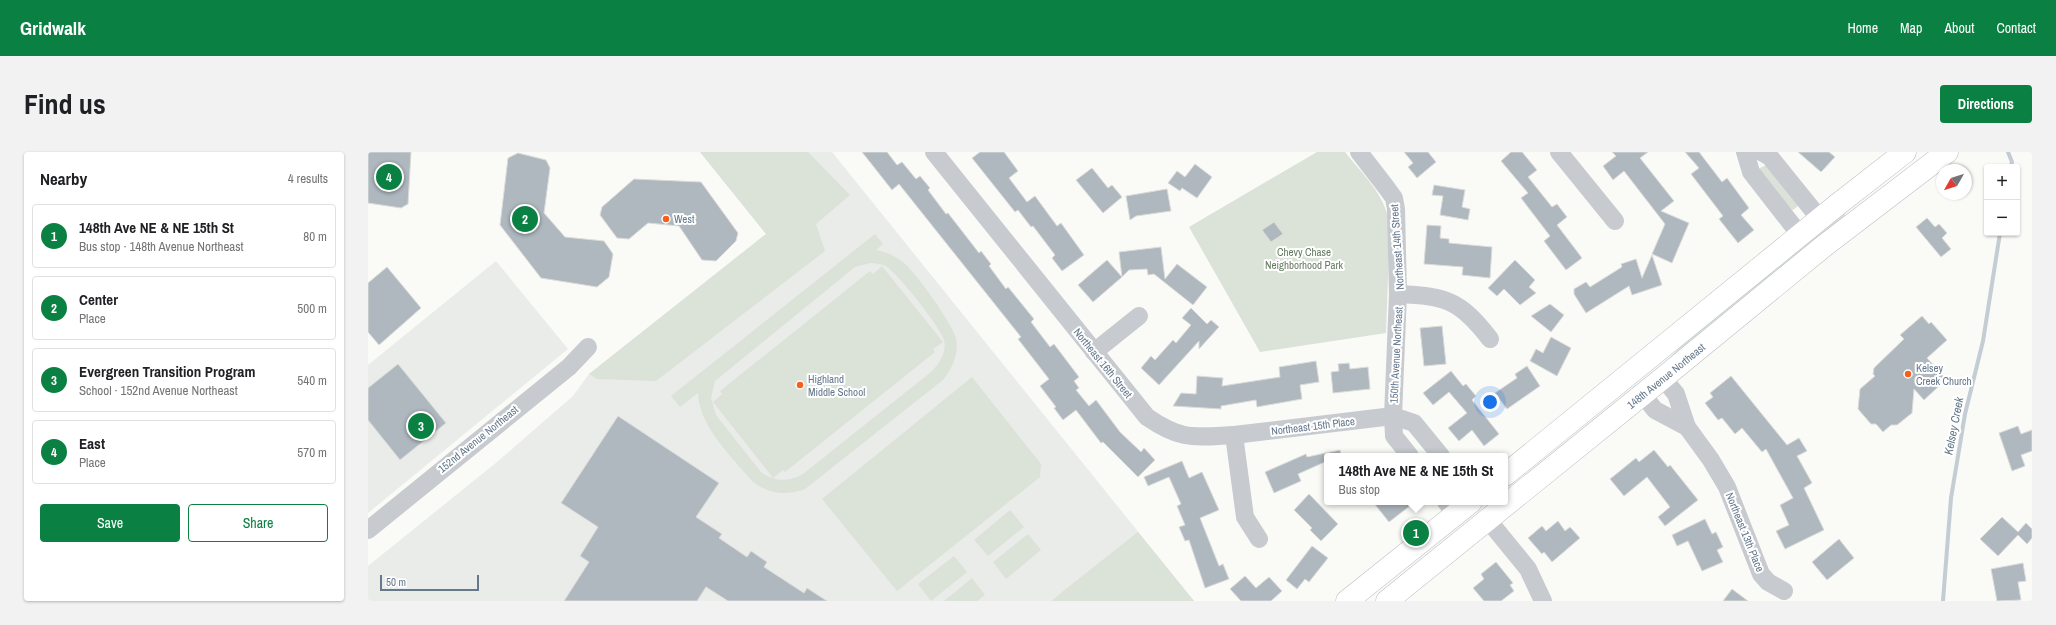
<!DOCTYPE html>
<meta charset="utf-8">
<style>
body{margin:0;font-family:"Archivo Narrow",sans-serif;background:#f2f2f2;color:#202124}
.controls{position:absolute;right:12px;top:12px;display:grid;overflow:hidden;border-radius:4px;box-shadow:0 1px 3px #0004}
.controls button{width:36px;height:36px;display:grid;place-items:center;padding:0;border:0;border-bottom:1px solid #e0e0e0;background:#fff;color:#202124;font:20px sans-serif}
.compass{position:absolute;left:1568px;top:12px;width:36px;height:36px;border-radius:50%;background:#fff;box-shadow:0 1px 3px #0004;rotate:231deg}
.scale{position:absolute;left:12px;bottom:10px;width:99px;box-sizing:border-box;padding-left:4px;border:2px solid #65788c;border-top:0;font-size:11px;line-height:14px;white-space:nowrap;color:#65788c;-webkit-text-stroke:3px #fff;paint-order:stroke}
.you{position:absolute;left:1122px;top:250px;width:14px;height:14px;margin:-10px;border:3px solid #fff;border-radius:50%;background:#1a73e8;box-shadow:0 0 0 6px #1a73e833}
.badge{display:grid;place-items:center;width:26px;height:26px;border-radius:50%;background:#0b8043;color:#fff;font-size:13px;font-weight:700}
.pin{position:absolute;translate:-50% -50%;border:2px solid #fff;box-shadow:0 1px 4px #0006}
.popup{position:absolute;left:956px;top:301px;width:184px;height:52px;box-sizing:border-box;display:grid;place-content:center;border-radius:4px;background:#fff;filter:drop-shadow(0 1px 3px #0005);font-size:13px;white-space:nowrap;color:#757577}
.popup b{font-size:15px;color:#202124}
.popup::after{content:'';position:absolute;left:50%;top:100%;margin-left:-8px;border:8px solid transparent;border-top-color:#fff}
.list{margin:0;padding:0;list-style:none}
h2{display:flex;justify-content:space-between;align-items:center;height:52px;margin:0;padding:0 16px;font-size:17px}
h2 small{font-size:13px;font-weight:400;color:#757577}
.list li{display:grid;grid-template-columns:26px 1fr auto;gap:12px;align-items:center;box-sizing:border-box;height:64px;margin:0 8px 8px;padding:0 8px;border:1px solid #e0e0e0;border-radius:4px}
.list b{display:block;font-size:15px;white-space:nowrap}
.list p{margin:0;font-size:13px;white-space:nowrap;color:#757577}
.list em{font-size:13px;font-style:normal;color:#757577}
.actions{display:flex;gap:8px;padding:12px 16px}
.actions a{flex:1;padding:9px 0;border:1px solid #0b8043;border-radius:4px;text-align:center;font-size:14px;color:#0b8043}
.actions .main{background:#0b8043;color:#fff}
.map{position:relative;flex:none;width:1664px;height:449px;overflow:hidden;border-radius:4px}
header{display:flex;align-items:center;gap:24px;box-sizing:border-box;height:56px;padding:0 20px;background:#0b8043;color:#fff}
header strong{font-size:19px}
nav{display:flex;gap:22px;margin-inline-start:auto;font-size:14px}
.intro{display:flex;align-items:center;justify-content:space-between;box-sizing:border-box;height:96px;padding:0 24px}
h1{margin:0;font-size:28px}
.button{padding:10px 18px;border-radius:4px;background:#0b8043;color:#fff;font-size:14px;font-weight:700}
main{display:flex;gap:24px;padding:0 24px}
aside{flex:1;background:#fff;border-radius:4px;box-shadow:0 1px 3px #0004}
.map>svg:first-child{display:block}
.built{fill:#eaecea}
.green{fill:#dbe2d8;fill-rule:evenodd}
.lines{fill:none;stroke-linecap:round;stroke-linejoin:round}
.stream{stroke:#c3cdd3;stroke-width:4}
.building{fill:#afb8bf;stroke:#dcdcd9}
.major-casing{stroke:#babfc3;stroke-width:23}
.minor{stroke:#c7cbd0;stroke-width:18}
.major{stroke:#fff;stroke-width:22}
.poi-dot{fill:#f6601b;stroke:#fff;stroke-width:1.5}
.labels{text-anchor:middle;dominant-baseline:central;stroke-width:4;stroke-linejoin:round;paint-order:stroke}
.poi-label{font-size:11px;fill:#65788c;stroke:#fff;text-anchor:start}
.street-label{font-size:11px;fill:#65788c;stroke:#fff}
.park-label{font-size:11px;fill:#657c61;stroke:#fff}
.water-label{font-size:12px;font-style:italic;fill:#627986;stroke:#fff}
</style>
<header>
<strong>Gridwalk</strong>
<nav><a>Home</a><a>Map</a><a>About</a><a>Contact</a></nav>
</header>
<div class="intro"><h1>Find us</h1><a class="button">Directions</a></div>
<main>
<aside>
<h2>Nearby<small>4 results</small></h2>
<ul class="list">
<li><span class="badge">1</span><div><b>148th Ave NE &amp; NE 15th St</b><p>Bus stop · 148th Avenue Northeast</p></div><em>80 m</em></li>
<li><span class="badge">2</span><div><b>Center</b><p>Place</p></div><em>500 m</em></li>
<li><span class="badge">3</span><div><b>Evergreen Transition Program</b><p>School · 152nd Avenue Northeast</p></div><em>540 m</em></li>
<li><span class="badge">4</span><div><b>East</b><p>Place</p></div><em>570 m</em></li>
</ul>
<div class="actions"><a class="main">Save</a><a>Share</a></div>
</aside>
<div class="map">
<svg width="1664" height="449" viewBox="0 0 1664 449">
<rect width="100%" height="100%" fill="#fafaf7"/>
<g class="built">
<polygon points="332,0 464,0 826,449 694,440 683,449 0,449 0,414 129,310 205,244 221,222 398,82"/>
<polygon points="128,109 200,197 0,361 0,213"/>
</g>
<g class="green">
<polygon points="332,0 440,0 482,43 448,72 457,99 288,229 229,227 221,222 398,82"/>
<path d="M949 0H977C996 24 1016 41 1022 72L1018 181 892 200 821 75Z"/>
<polygon points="1396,14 1400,14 1430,54 1425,58 1419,56 1392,22 1392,16"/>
<polygon points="1477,61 1477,64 1296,212 1316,191"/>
<path d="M507 82 515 92 508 98C518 100 528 104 536 111 547 120 585 172 588 186 591 201 585 216 575 228L437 337C417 344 401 342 384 329 363 304 331 274 330 241L312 255 303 244ZM502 111C508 111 514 112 519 115 530 122 573 176 576 188 579 201 571 212 563 220L435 322C420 330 408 330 393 320L348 263 343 246 347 229 487 115Z"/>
<polygon points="514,114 575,190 565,197 567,200 417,320 415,318 405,326 345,250 354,242 352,239 502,119 505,122"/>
<polygon points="604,225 673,312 672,325 529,439 454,347"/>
<polygon points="642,358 656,375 620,404 606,388"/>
<polygon points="770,380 826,449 683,449 694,440"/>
<polygon points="660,382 673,398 638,427 625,410"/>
<polygon points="586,404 599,420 563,449 550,432"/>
<polygon points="604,426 617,443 609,449 576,449"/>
</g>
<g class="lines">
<g class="stream">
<polyline points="1640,0 1644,10 1643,15"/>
<polyline points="1575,449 1583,346 1597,262 1615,189 1632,81"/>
</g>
</g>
<g class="building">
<polygon points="0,0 43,0 40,52 33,56 0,51"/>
<polygon points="494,0 519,0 529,13 534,10 548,27 552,24 562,36 560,38 578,62 580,61 611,101 613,99 623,112 621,114 638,137 640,135 666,167 663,170 682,195 686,192 711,225 706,229 711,236 708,238 721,254 728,248 752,280 773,300 776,296 787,308 770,325 735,290 733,291 708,258 695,268 686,256 688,255 672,234 681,227 650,187 653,185 531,32 524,38"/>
<polygon points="612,0 636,0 650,19 641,26 659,50 667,44 689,74 693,71 716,103 694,119 684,106 687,103 665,74 663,75 650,58 647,60 604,6"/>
<polygon points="1036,0 1060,0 1068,10 1049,26 1040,15 1045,11"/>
<polygon points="1143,0 1154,0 1169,18 1160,25 1184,55 1189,52 1199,65 1189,73 1214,106 1198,118 1176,89 1182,84 1153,46 1160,41 1133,9"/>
<polygon points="1244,0 1280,0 1272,6 1306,49 1293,59 1321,71 1304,111 1284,102 1297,72 1256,19 1245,28 1235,14 1248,4"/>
<polygon points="1317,0 1331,0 1354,30 1359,26 1381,56 1373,63 1386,78 1370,91 1351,67 1355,64 1323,22 1331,16"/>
<polygon points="1430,0 1461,0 1467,5 1453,20"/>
<polygon points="150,1 178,8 182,16 176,61 197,85 236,89 245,102 241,125 229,135 173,126 132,73 140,6"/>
<polygon points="827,12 844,25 829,46 814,36 812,39 800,31 809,19 817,25"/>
<polygon points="724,16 740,36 744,33 754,45 735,61 708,28"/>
<polygon points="266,27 333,30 370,81 368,89 348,109 334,108 311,74 280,71 261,87 249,86 232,63 234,55"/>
<polygon points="1066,33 1097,38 1094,55 1102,57 1100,68 1072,63 1075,44 1064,43"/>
<polygon points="799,37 803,59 768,64 762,68 758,44"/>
<polygon points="1559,66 1567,75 1571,72 1579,81 1574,86 1583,97 1573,105 1548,75"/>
<polygon points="906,70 915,82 903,90 894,78"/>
<polygon points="1059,73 1073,74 1072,86 1081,87 1081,91 1124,95 1122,126 1094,123 1095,115 1056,112"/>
<polygon points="793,95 797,127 809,112 839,135 825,153 786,122 780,123 779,117 761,118 754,125 751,100"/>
<polygon points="1284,103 1294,133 1264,143 1261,134 1218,161 1206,142 1206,137 1218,130 1222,135 1254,115 1253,112 1268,107 1274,126"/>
<polygon points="739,108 754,125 725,150 710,133"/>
<polygon points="1147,108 1167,128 1161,135 1168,141 1152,153 1136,137 1129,144 1120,136"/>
<polygon points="19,115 53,156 11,193 0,180 0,131"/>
<polygon points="1182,152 1196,163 1183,180 1163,164"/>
<polygon points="823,156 839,172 843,168 851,175 831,197 831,189 791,233 773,216 783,204 787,208 805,188 808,191 823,173 814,166"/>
<polygon points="1554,164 1561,172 1563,170 1579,188 1559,206 1576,225 1569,231 1571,234 1556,248 1546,237 1544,261 1529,273 1523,273 1515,280 1508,272 1503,272 1490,257 1492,237 1507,224 1505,222 1506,216 1536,187 1532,183"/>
<polygon points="1074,174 1078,212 1056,214 1052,176"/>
<polygon points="1183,185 1203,196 1189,224 1162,209 1168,197 1175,201"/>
<polygon points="948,209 951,230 932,233 934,247 889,255 888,248 853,254 853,257 805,254 813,241 828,242 829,224 855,226 854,234 912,225 911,215"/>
<polygon points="981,211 982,217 1000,215 1002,237 965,241 963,220 971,219 970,212"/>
<polygon points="30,212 78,271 32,308 0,268 0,236"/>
<polygon points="1159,214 1172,234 1139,257 1127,241 1149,226 1147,222"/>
<polygon points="1083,219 1095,234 1098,232 1108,244 1104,248 1131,282 1116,294 1104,278 1091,289 1080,276 1099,261 1081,240 1065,253 1055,241"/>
<polygon points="1363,224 1419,293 1431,286 1439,299 1429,304 1444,331 1436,336 1456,378 1417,397 1408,379 1421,373 1412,353 1425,346 1398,297 1394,300 1374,276 1367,282 1354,266 1350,268 1337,251 1345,245 1342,241"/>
<polygon points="250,264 351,331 328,365 354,382 351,386 379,405 383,399 399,410 396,415 436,441 439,436 459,449 360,449 338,435 329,449 196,449 221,410 212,404 230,375 193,351"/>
<polygon points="1650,274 1653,282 1664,278 1664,299 1653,303 1657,314 1644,319 1631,281"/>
<polygon points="972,298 973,303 959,304 959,309 930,322 933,329 906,341 897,320 938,302 939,305"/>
<polygon points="1286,298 1300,315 1302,313 1330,348 1297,374 1290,365 1302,355 1279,325 1256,344 1242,327 1268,306 1271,310"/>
<polygon points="814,309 821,326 834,320 851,358 832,366 851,414 855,412 861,427 837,436 821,388 817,389 811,375 817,373 809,354 813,352 801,325 780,334 776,325"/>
<polygon points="941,342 970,372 953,389 942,378 944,376 926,358"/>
<polygon points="1005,350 1047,350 1021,370"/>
<polygon points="1634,365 1650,380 1658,371 1664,377 1664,386 1659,392 1650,383 1630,404 1612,387"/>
<polygon points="1337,367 1344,382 1348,380 1355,395 1349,398 1355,410 1334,419 1320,389 1309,394 1304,383"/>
<polygon points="1190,369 1197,379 1202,375 1212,386 1184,410 1176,400 1174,402 1160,386 1174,374 1178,379"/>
<polygon points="1471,387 1486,406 1459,428 1444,410"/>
<polygon points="944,394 960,406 941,430 937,427 929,437 918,428"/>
<polygon points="1128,410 1145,431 1142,433 1146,439 1133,449 1116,449 1105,436 1116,427 1113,422"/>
<polygon points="1655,411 1658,429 1650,430 1653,448 1629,449 1623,417"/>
<polygon points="877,424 888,436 901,425 914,439 903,449 873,449 862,437"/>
<polygon points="1364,437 1380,449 1355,449"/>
</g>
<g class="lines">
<g class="major-casing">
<g id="major">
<polyline points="1137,323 1469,53 1537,0"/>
<polyline points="979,449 1103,350"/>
<polyline points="1019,449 1295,226 1456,94 1579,0"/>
</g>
</g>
<g class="minor">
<path d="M566 0 779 265C814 289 826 285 866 283L877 365 891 387"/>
<path d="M991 0 1018 35 1026 46 1028 57 1030 142C1078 144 1092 148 1122 187"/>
<polyline points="1191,0 1247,69"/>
<polyline points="1377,0 1383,20 1432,83"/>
<polyline points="1393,0 1402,5 1452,67"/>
<polyline points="1030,142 1025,264 1026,284 1042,304"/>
<polyline points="726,200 771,164"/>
<polyline points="1295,226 1308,242 1319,275 1343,308 1359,335 1393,422 1400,430 1416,439"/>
<polyline points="1275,243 1287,258 1319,275"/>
<polyline points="866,283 1025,264 1046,271 1073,304"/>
<polyline points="1078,350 1088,362"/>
<polyline points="1120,368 1160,417 1175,449"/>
<polyline points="0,378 201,215 220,195"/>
</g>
<use href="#major" class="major"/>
</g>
<g class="poi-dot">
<circle cx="298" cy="67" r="4"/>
<circle cx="1540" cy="222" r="4"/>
<circle cx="432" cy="233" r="4"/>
</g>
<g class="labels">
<g class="poi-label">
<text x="306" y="67">West</text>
<text x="1548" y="216">Kelsey<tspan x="1548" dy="13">Creek Church</tspan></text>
<text x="440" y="227">Highland<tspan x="440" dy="13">Middle School</tspan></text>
</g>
<g class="street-label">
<text transform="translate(1029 95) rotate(-94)">Northeast 14th Street</text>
<text transform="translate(1028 203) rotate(-87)">150th Avenue Northeast</text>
<text transform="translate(735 211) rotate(51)">Northeast 16th Street</text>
<text transform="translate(1298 224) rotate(-39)">148th Avenue Northeast</text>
<text transform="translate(945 274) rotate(-7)">Northeast 15th Place</text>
<text transform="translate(110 287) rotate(-39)">152nd Avenue Northeast</text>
<text transform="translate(1377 380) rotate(68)">Northeast 13th Place</text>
</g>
<g class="park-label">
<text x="936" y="100">Chevy Chase<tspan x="936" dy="13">Neighborhood Park</tspan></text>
</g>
<g class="water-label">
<text transform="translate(1586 274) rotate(-79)">Kelsey Creek</text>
</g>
</g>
</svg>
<div class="controls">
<button>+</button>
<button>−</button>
</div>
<svg class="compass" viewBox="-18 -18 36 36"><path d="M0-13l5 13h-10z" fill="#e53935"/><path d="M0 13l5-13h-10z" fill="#757577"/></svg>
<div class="scale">50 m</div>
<div class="you"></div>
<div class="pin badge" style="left:1048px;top:381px">1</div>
<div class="popup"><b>148th Ave NE &amp; NE 15th St</b>Bus stop</div>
<div class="pin badge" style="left:157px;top:67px">2</div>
<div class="pin badge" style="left:53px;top:274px">3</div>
<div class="pin badge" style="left:21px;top:25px">4</div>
</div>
</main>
